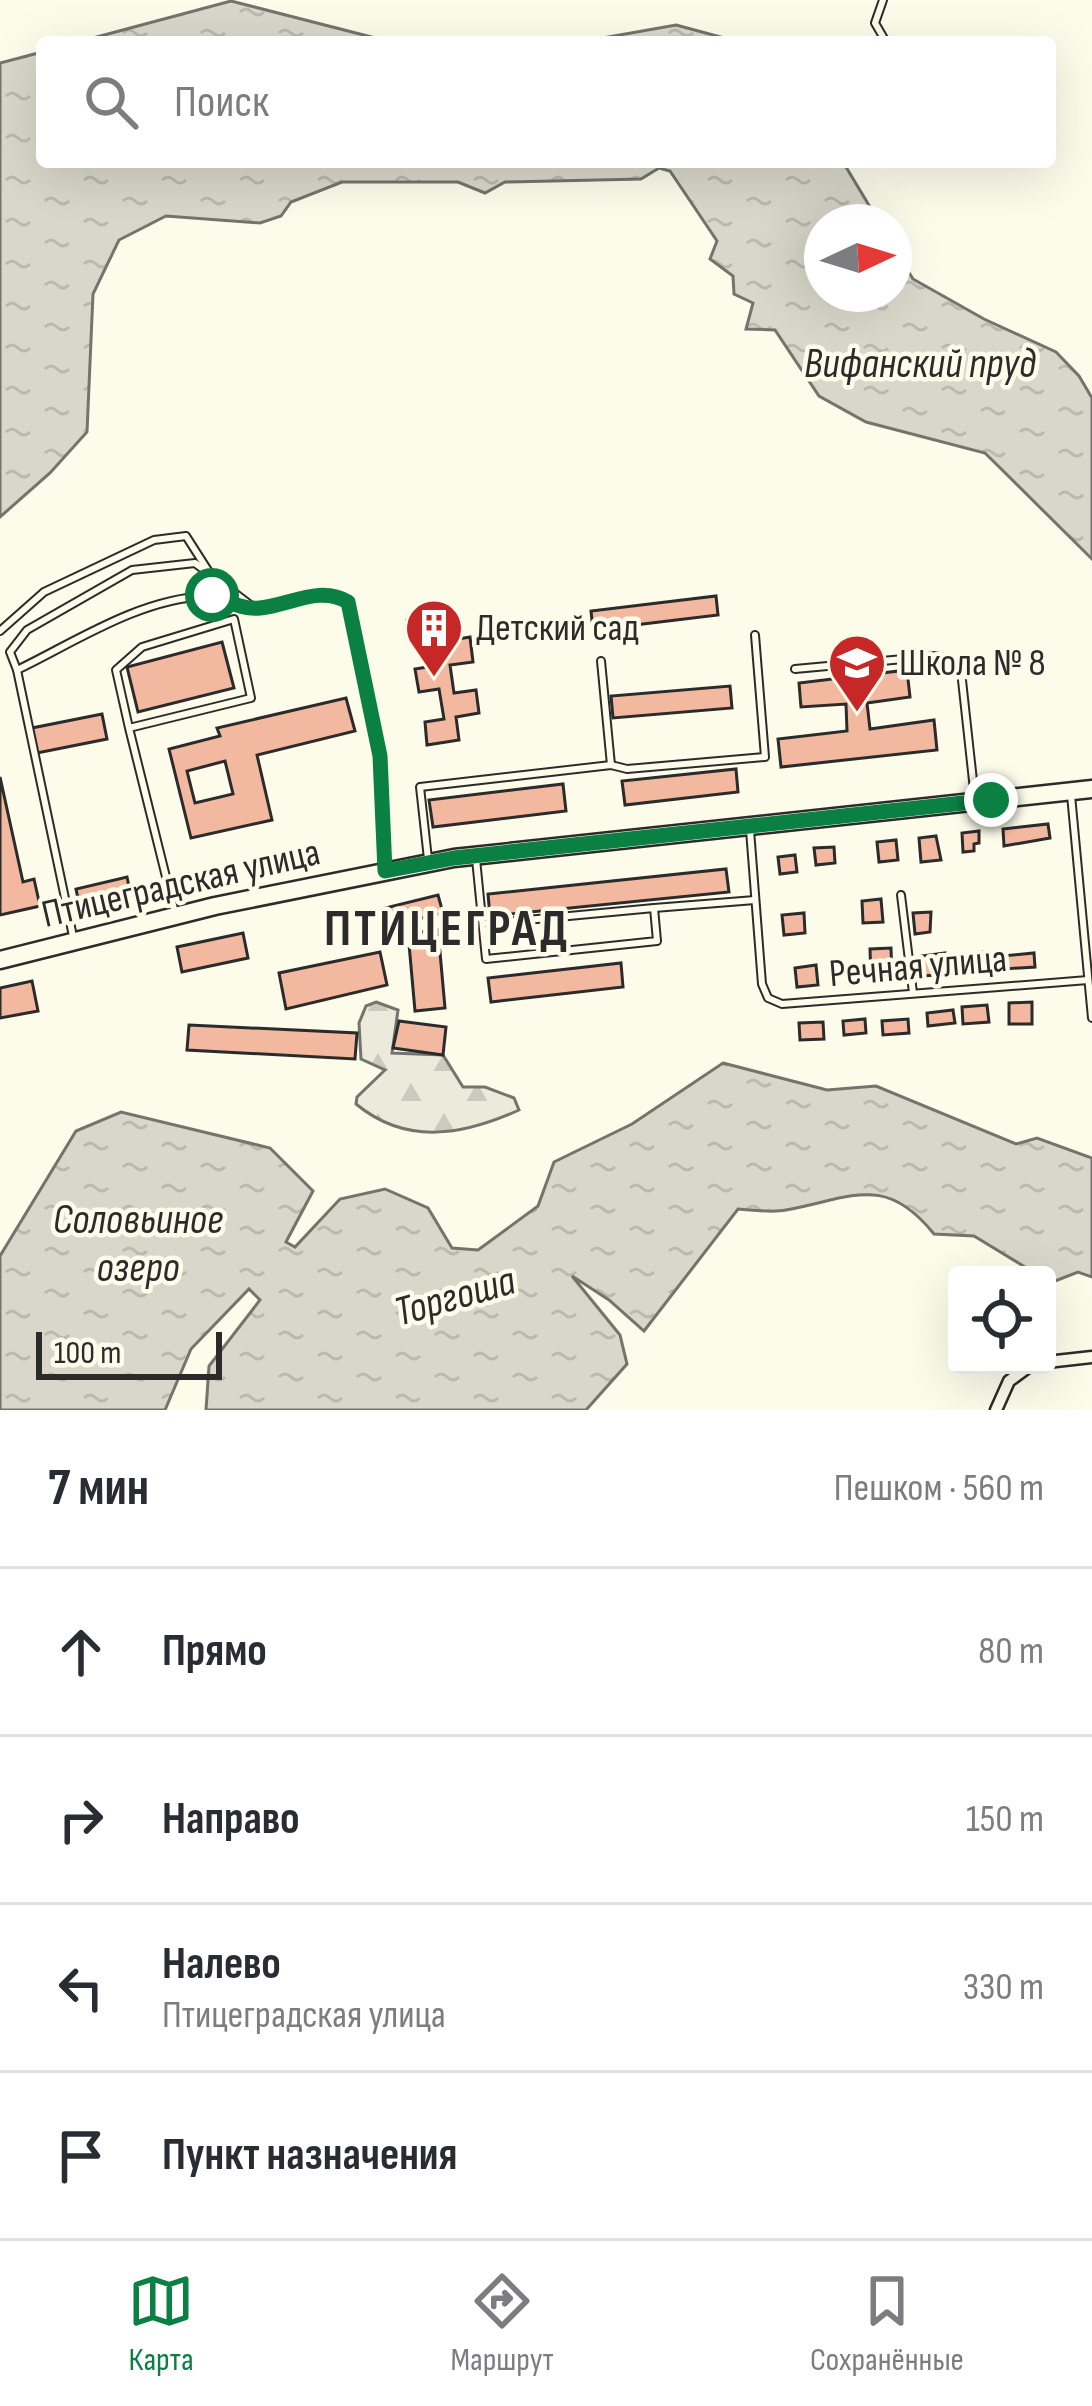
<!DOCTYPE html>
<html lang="ru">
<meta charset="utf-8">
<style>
body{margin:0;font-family:"Sofia Sans Condensed",sans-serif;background:#f2f2f3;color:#2b2b33}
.controls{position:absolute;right:36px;bottom:36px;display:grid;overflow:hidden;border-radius:12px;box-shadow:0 12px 48px #0002}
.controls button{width:108px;height:108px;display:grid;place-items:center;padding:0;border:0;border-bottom:3px solid #e1e1e2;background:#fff;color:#2b2b33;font:60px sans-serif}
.compass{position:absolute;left:804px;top:204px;width:108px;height:108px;border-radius:50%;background:#fff;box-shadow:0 12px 48px #0002;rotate:86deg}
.scale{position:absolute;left:36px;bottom:30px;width:186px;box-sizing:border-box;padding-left:12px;border:6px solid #2b2b2b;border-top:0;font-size:33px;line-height:42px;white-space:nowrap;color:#2b2b2b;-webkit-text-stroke:9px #fdfbea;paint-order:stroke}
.stop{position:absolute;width:36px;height:36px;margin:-27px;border:9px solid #0b8043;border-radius:50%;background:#fff}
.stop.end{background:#0b8043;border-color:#fff;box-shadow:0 3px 12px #0008}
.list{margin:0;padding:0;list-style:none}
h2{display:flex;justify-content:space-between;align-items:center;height:156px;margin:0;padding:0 48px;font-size:51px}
h2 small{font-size:39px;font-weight:400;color:#7c7c81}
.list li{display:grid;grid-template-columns:78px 1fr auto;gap:36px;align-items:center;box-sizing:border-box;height:168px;padding:0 48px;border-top:3px solid #e1e1e2}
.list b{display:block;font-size:45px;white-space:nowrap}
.list p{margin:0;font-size:39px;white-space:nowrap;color:#7c7c81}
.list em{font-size:39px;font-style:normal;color:#7c7c81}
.icon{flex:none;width:66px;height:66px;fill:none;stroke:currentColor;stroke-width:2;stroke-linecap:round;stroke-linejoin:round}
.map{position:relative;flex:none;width:1092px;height:1410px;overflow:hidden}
.search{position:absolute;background:#fff;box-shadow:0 12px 48px #0002;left:36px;right:36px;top:36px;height:132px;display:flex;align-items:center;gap:30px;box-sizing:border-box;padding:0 42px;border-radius:12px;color:#7c7c81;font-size:45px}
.sheet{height:828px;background:#fff}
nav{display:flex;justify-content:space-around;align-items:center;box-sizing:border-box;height:168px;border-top:3px solid #e1e1e2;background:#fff;font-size:33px;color:#7c7c81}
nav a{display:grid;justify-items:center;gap:6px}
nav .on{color:#0b8043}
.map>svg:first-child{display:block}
.forest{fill:url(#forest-firs);stroke:#74746e;stroke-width:3}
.water{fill:url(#water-ripples);stroke:#74746e;stroke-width:3}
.building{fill:#f2b8a0;stroke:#2b2b2b;stroke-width:3;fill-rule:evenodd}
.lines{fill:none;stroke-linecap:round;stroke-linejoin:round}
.lane-casing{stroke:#2b2b2b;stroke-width:10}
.street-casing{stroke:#2b2b2b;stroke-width:15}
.secondary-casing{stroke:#2b2b2b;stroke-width:21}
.lane{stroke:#fdfbea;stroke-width:6}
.street{stroke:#fdfbea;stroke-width:10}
.secondary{stroke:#fdfbea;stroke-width:16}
.route{stroke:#0b8043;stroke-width:15}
.labels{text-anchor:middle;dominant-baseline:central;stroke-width:9;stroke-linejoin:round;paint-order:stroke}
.poi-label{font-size:39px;fill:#2b2b2b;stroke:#fdfbea;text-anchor:start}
.street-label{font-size:39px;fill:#2b2b2b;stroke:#fdfbea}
.water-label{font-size:42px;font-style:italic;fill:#2b2b2b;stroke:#fdfbea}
.district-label{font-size:51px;font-weight:bold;letter-spacing:3px;fill:#2b2b2b;stroke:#fdfbea}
</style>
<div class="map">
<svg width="1092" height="1410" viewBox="0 0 1092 1410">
<defs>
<pattern id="forest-firs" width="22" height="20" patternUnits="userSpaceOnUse" patternTransform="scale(3)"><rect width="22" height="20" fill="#ecebdb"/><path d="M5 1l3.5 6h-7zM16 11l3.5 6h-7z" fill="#cbcabc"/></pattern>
<pattern id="water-ripples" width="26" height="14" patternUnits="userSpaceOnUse" patternTransform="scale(3)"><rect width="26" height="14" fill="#d8d7c9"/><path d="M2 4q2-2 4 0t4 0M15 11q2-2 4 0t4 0" fill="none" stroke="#bab9ad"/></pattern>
</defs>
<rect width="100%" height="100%" fill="#fdfbea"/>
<path class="forest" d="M376 1002 398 1010 392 1053 443 1055 463 1087H485L514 1098 519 1110C464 1135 407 1146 356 1104L357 1097 385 1070 361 1059 359 1023 366 1006Z"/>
<g class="water">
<polygon points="231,1 391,42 78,42"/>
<polygon points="676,25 739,42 580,42"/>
<polygon points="42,52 42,162 843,162 879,222 822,222 822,294 894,294 894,248 913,279 984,319 1056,352 1079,376 1092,398 1092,559 985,453 866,422 819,396 775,330 746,329 753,303 734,294 733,276 710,259 717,241 670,171 659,168 641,179 505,182 485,193 458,182 342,182 291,202 281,216 260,223 166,216 119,240 93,294 87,432 50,473 0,517 0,63"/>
<path d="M723 1063 827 1090 876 1086 1016 1144 1037 1138 1092 1158V1277L1078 1272 1050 1283 1047 1275H1038L974 1236 934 1234C885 1173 852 1198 786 1210 771 1213 754 1210 738 1209L644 1331 609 1300 572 1276 620 1335 627 1364 586 1410H206L209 1366 260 1300 249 1289 191 1349 165 1410H0V1256L76 1131 121 1112 270 1148 313 1191 286 1242 295 1247 340 1199 385 1189 428 1208 452 1248 478 1250 538 1206 554 1162 632 1124Z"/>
</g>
<g class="building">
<polygon points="716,596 718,615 593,630 591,611"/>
<polygon points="442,614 446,641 470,637 473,662 450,665 454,693 476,690 479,713 456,717 459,740 427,745 425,722 444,719 439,689 419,692 415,669 434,666 430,640 411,643 407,620"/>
<polygon points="222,642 234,688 138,712 127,667"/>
<polygon points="907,670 910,697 867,703 870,729 934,720 937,750 781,767 778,739 847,731 846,704 801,707 799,683"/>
<polygon points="730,686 732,708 613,718 611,696"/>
<path d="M346 698 355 731 257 755 272 820 191 838 169 749 220 736 217 728ZM225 761 233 794 195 803 187 771Z"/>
<polygon points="102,714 107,739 37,753 32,728"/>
<polygon points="736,769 738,792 625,805 622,781"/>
<polygon points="0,777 23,882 34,879 40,906 0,915"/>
<polygon points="563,784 566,811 433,827 429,800"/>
<polygon points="1048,824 1050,838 1004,846 1003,829"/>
<polygon points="979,831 979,843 974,844 974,851 963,852 962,833"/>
<polygon points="936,836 941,860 921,862 919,838"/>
<polygon points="896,840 898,860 879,862 877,842"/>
<polygon points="834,847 835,863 816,865 814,848"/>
<polygon points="795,855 797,872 780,874 778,857"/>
<polygon points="726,869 729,892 490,916 488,894"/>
<polygon points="127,877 131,896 80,908 76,889"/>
<polygon points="438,895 443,913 385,927 381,909"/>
<polygon points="881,899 883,922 863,923 862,901"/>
<polygon points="931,912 930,932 915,934 913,913"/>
<polygon points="804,913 805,933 784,935 782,915"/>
<polygon points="438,930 445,1008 415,1011 408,933"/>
<polygon points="243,933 248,958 182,972 177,947"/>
<polygon points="891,948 892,978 871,979 870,949"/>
<polygon points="380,952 387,985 286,1009 279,973"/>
<polygon points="982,952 984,970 961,972 960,954"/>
<polygon points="945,953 946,974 923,976 922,956"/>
<polygon points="1034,953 1035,967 1003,969 1002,956"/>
<polygon points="621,963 623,987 491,1002 488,978"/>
<polygon points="816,965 818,985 797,987 795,968"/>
<polygon points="32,981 38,1011 0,1018 0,988"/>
<polygon points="1032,1002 1032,1024 1009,1024 1009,1003"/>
<polygon points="987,1005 989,1022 963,1024 962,1007"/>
<polygon points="953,1010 955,1023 928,1026 927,1013"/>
<polygon points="865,1019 866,1033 844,1035 843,1021"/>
<polygon points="908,1019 909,1033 883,1035 882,1021"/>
<polygon points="399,1021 446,1027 443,1055 393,1048"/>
<polygon points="823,1022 824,1039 800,1040 799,1023"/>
<polygon points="189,1025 357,1033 355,1059 187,1050"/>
</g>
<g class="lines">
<g class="lane-casing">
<g id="lane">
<polyline points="883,0 875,23 886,42"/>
<polyline points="0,631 44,592 154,540 186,536 209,572"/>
<polyline points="601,661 611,765"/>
<polyline points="795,669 936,656 957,661 961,671 975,799"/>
<polyline points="17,670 10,652 27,630 132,570 195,563 253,607"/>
<polyline points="129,728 116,670 142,647 234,619 251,698 129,728 175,913"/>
<polyline points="1071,795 1092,1018"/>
<polyline points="750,830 762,984 768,998 782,1004 1088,980"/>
<polyline points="428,859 420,787 611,765 627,769 765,757 755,635"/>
<polyline points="476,859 486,959 657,941 654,908 483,924"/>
<polyline points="901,895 913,993"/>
<polyline points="654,908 755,900"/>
<path d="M74 941 17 670C75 642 139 599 206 596 224 595 241 610 259 609 289 606 319 584 348 602L380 756 385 867"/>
</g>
</g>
<g class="street-casing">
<g id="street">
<polyline points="1047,1362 1092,1357"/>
<polyline points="996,1410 1009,1381 1031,1365"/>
</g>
</g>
<g class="secondary-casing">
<polyline id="secondary" points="0,960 215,906 454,858 1092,789"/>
</g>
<use href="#lane" class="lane"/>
<use href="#street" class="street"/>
<use href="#secondary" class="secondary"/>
</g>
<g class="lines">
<path class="route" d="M212 595C226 601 244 610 260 608 290 605 320 585 348 602L380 756 385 871 454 858 991 800"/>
</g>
<defs>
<g id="building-pin" transform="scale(3)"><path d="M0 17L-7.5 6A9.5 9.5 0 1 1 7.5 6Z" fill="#c62828" stroke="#fdfbea"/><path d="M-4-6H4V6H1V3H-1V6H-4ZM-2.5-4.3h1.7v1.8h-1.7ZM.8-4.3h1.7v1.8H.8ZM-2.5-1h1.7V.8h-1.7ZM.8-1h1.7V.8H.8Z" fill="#fff"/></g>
<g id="school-pin" transform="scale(3)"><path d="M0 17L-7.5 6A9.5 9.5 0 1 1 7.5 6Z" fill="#c62828" stroke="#fdfbea"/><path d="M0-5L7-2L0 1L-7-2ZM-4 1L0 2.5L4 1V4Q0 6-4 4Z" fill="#fff"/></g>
</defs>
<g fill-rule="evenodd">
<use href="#building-pin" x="434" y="628"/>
<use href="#school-pin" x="857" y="663"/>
</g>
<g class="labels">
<g class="poi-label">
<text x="476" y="628">Детский сад</text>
<text x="899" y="663">Школа № 8</text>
</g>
<g class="street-label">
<text transform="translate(181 884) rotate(-13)">Птицеградская улица</text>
<text transform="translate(918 967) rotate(-5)">Речная улица</text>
</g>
<g class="water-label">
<text x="920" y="364">Вифанский пруд</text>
<text x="138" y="1220">Соловьиное<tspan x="138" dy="48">озеро</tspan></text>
<text transform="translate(455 1297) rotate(-16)">Торгоша</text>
</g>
<g class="district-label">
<text x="447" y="929">ПТИЦЕГРАД</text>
</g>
</g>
</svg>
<div class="controls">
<button><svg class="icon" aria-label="locate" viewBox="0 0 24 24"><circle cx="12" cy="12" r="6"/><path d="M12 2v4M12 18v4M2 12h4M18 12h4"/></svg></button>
</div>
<svg class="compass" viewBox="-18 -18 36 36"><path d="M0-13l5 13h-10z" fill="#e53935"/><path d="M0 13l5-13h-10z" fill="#7c7c81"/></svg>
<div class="scale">100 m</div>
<div class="stop" style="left:212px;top:595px"></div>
<div class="stop end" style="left:991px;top:800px"></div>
<div class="search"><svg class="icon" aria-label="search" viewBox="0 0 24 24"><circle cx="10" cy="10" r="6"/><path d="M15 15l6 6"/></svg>Поиск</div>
</div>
<section class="sheet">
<h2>7 мин<small>Пешком · 560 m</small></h2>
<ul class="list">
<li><svg class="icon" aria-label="ahead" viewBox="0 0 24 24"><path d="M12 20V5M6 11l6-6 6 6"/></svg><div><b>Прямо</b></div><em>80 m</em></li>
<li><svg class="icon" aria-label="right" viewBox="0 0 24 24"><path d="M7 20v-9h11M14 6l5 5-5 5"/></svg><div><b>Направо</b></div><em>150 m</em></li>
<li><svg class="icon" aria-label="left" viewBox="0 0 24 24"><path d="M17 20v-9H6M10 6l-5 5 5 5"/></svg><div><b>Налево</b><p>Птицеградская улица</p></div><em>330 m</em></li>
<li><svg class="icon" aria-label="arrive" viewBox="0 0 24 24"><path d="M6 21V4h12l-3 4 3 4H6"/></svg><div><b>Пункт назначения</b></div></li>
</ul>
</section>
<nav>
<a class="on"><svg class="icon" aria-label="map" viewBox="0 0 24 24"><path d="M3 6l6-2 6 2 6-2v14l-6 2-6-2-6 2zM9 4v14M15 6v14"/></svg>Карта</a>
<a><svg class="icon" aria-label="directions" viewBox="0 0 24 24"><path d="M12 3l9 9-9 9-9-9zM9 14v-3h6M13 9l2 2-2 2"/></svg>Маршрут</a>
<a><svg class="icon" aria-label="saved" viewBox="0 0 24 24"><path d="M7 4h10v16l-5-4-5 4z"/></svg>Сохранённые</a>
</nav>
